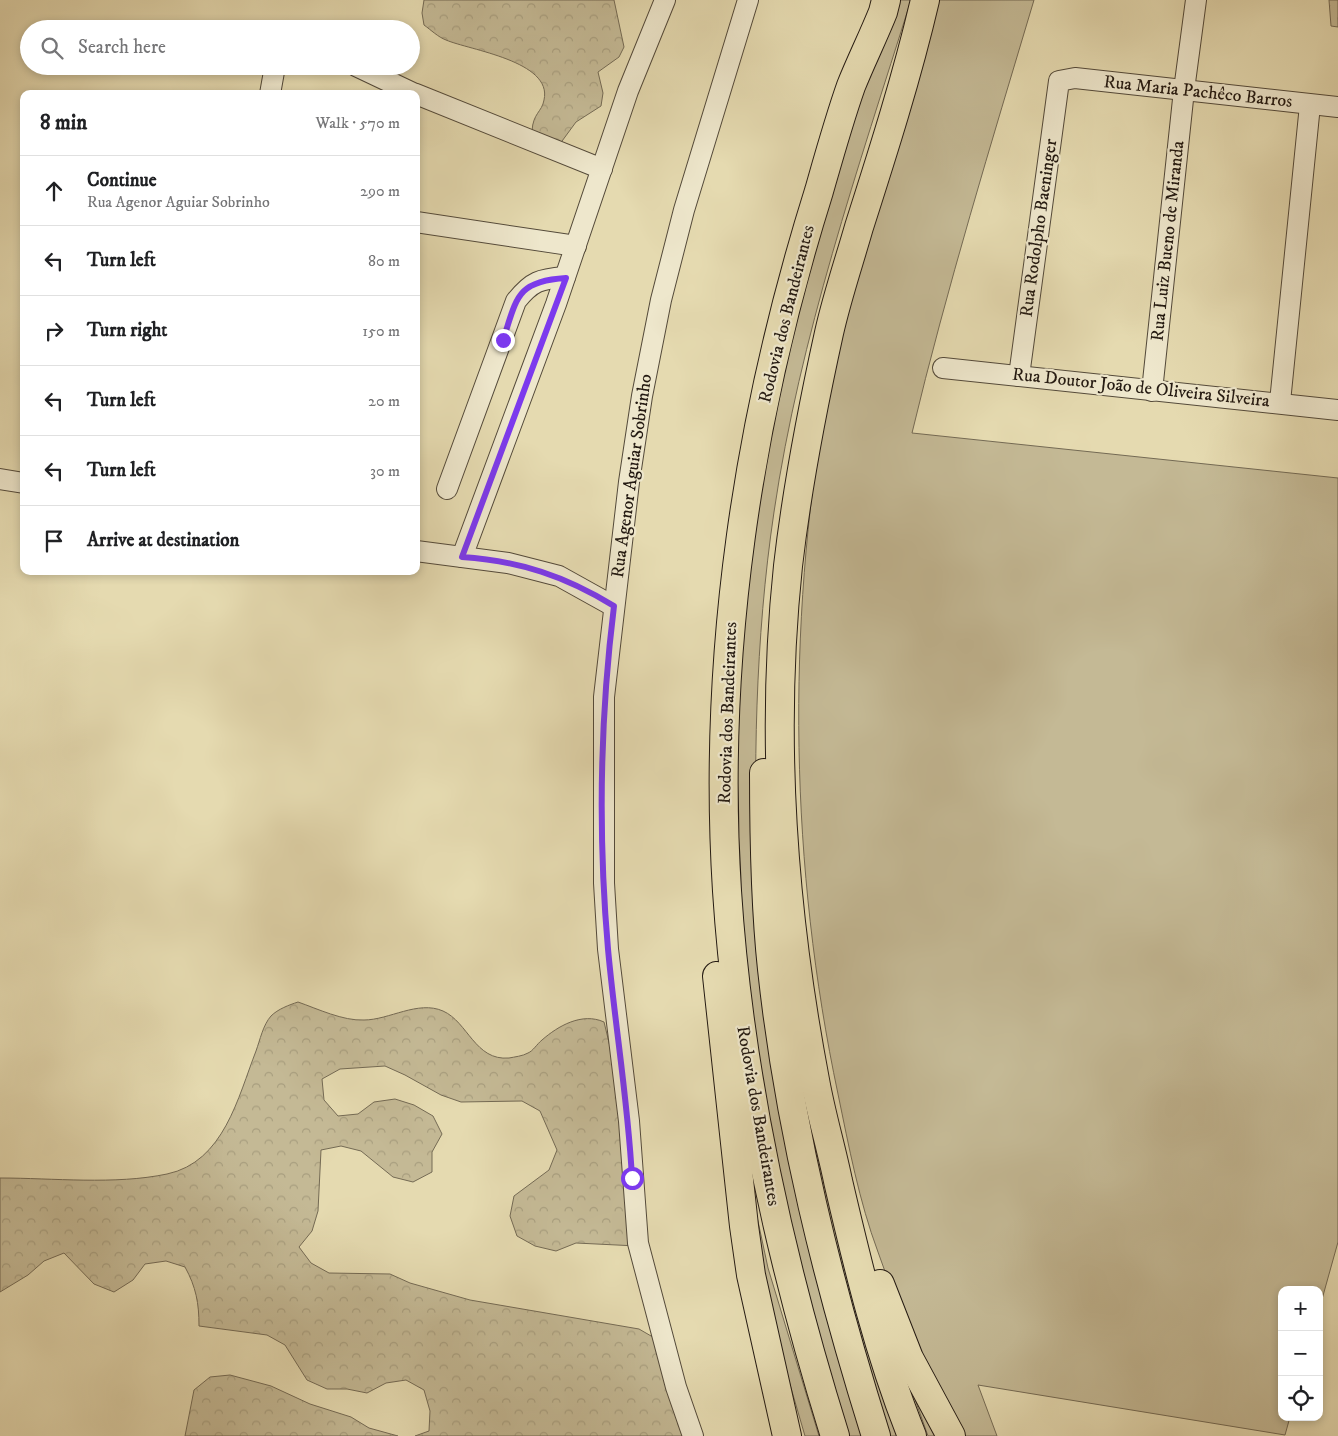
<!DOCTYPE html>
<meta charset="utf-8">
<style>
body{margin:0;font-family:"IM FELL DW Pica",serif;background:#f2f2f2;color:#202124}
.controls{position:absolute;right:15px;bottom:15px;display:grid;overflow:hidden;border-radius:10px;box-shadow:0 2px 8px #0003}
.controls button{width:45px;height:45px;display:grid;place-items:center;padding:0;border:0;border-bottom:1px solid #e0e0e0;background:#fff;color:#202124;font:25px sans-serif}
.stop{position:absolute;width:15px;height:15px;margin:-11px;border:4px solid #7c3aed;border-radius:50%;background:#fff}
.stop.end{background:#7c3aed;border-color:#fff;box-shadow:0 1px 5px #0008}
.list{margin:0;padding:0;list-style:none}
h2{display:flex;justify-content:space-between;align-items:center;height:65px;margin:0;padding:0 20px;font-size:21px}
h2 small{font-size:16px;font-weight:400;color:#757577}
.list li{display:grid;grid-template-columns:32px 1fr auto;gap:15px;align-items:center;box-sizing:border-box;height:70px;padding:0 20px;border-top:1px solid #e0e0e0}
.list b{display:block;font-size:19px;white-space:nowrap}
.list p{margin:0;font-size:16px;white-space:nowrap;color:#757577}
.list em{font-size:16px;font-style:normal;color:#757577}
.icon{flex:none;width:28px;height:28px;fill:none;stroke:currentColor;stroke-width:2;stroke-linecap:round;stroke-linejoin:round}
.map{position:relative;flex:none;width:1338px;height:1436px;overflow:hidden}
.search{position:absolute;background:#fff;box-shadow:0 2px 8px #0003;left:20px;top:20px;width:400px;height:55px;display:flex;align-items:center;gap:12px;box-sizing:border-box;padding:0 18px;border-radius:28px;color:#757577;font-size:19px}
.panel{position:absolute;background:#fff;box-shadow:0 2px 8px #0003;left:20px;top:90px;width:400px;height:485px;border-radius:10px}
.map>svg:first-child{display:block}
.green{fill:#c4b995;stroke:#746a54}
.forest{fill:url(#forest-crowns);stroke:#746a54}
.park{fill:url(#park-tufts);stroke:#746a54}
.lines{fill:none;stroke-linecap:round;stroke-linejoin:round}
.minor-casing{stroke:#544a3a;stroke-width:22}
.highway-casing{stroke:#241a12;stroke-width:30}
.minor{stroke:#eee7cc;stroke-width:20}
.highway{stroke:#e5dab0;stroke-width:28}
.route{stroke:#7c3aed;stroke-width:6}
.labels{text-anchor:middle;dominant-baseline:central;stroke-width:4.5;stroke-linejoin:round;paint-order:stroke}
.street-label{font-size:18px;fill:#241a12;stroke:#eee7cc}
</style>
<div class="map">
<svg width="1338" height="1436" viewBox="0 0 1338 1436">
<defs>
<pattern id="forest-crowns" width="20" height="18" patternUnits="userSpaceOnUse" patternTransform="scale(1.25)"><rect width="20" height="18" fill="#c4b995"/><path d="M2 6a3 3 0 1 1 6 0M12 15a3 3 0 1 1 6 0" fill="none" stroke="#a89e7f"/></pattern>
<pattern id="park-tufts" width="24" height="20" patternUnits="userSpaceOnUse" patternTransform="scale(1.25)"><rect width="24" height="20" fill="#c4b995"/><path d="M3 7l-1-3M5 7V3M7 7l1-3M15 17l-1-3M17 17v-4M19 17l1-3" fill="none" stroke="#a89e7f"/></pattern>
</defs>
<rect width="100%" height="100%" fill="#e5dab0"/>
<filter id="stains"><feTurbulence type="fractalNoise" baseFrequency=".004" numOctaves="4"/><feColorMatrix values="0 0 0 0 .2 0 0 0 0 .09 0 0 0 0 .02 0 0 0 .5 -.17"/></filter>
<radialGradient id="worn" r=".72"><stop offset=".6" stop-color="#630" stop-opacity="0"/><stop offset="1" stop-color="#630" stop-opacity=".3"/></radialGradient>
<g class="green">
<path d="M887 0H911C858 169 800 336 774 512 755 640 753 770 758 899L868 1436H844L812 1336 739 963 733 665 782 348Z"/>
<path d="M936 0H1034C991 144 947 287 912 433L1338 478V1242L1319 1310V1290H1282V1417H1290L1285 1435 978 1385 997 1436H956C927 1376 900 1315 878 1252 859 1201 849 1147 838 1094 790 867 786 628 826 400 837 339 855 280 872 221 893 147 915 74 936 0Z"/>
<path d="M807 1114 828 1174 905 1436H890C854 1331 829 1223 807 1114Z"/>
<polygon points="756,1212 768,1268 819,1436 805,1436 777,1340 762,1277"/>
<polygon points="901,1360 942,1436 928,1436"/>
</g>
<g class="forest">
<path d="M424 0H614L624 47 619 57 598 72 603 93 601 106 576 122 554 152 532 131C533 113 542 112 544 100 553 61 469 50 446 40 438 37 431 30 424 25L422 13Z"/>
<path d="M298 1002C318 1009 343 1021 364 1020 389 1020 418 1000 443 1011 468 1022 475 1061 509 1058 514 1057 523 1056 528 1053 533 1051 537 1044 542 1040 558 1026 582 1012 604 1022L626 1112 637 1246 576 1243 556 1251 535 1246 517 1236 510 1216 514 1196 549 1170 557 1150 540 1111 522 1101 461 1102 441 1095 405 1075 385 1066 340 1069 322 1079 324 1100 338 1116 358 1114 374 1102 395 1099 414 1105 433 1116 442 1134 432 1152V1172L413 1182 393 1177 361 1151 341 1146 321 1150 318 1211 312 1231 299 1247 311 1263 329 1273 390 1274 410 1283 470 1300 639 1329 658 1340 692 1436H415L429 1431 430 1411 424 1390 406 1380 386 1383 367 1393 347 1389H327L307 1380 285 1345 267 1335 199 1326C199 1303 196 1287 185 1267L166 1261 145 1264 133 1280 114 1292 94 1284 64 1253 44 1261 28 1275 0 1292V1178C53 1178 115 1185 167 1174 224 1162 238 1097 256 1051 260 1040 263 1025 271 1016 278 1009 289 1005 298 1002Z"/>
<polygon points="230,1375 271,1386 310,1404 351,1417 369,1428 398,1436 185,1436 194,1390 210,1377"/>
</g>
<polygon class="park" points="1329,0 1338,0 1338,27 1331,26"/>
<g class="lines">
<g class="minor-casing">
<g id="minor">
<polyline points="356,66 415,94"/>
<polyline points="270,94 275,66"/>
<polyline points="416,94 602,169"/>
<polyline points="416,222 576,246"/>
<polyline points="943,368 1338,410"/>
<polyline points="1019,376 1059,81 1075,78 1338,107"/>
<polyline points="1152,391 1184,90 1196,0"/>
<polyline points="1280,402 1310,105"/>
<polyline points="0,479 24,483"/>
<path d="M447 489 516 301C532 281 540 279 565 277"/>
<polyline points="416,551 508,563 559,576 613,606"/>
<polyline points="462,557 556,304 628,91 665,0"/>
<polyline points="693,1436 676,1387 638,1243 629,1121 608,949 604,883 604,697 629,482 642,396 661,300 684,210 748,0"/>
</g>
</g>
<g class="highway-casing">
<g id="highway">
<path d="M764 773C764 838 765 904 772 969 789 1128 828 1283 876 1436"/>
<polyline points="717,976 744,1226 751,1275 787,1436"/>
<polyline points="880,1284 909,1358 951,1436"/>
<path d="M835 1436C780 1260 739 1076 727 891 712 655 748 417 819 191 829 156 839 120 851 86 861 61 873 37 883 12L886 0"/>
<path d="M912 1436C879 1354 858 1267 838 1181 831 1147 821 1114 815 1080 783 912 770 736 788 566 797 488 812 410 829 333 837 297 849 262 859 227 883 152 907 77 925 0"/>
</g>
</g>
<use href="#minor" class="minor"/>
<use href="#highway" class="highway"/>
</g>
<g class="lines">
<path class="route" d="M503 340C517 298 516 281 566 278L462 557C520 561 565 576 614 606 600 719 598 835 608 949 615 1026 628 1101 632 1178"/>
</g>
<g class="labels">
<g class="street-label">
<text transform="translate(1198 92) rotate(6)">Rua Maria Pachêco Barros</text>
<text transform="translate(1039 228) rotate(-82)">Rua Rodolpho Baeninger</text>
<text transform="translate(1168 241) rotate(-84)">Rua Luiz Bueno de Miranda</text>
<text transform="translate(787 314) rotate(-76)">Rodovia dos Bandeirantes</text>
<text transform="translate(1141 388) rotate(6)">Rua Doutor João de Oliveira Silveira</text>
<text transform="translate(632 476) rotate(-82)">Rua Agenor Aguiar Sobrinho</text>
<text transform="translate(728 713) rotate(-88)">Rodovia dos Bandeirantes</text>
<text transform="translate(758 1116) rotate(80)">Rodovia dos Bandeirantes</text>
</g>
</g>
<rect width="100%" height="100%" filter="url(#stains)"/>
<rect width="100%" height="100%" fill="url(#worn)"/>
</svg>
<div class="controls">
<button>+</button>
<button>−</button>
<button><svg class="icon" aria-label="locate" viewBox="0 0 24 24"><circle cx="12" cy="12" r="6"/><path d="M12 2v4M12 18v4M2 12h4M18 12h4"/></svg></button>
</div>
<div class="stop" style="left:632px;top:1178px"></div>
<div class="stop end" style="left:503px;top:340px"></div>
<div class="search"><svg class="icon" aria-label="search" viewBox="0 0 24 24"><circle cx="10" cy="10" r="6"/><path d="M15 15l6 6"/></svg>Search here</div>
<section class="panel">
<h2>8 min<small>Walk · 570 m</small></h2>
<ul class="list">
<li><svg class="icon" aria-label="ahead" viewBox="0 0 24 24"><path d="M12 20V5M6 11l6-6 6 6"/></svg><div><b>Continue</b><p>Rua Agenor Aguiar Sobrinho</p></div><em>290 m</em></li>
<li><svg class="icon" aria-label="left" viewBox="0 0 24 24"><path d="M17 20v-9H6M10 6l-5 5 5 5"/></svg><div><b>Turn left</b></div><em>80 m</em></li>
<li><svg class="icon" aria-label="right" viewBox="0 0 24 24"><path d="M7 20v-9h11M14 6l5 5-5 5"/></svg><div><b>Turn right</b></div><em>150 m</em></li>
<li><svg class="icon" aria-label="left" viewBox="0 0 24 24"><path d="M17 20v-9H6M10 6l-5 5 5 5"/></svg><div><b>Turn left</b></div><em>20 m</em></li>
<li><svg class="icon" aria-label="left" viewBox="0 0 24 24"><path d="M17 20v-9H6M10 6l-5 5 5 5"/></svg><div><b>Turn left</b></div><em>30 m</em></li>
<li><svg class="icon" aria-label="arrive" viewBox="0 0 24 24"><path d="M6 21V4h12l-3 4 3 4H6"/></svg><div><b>Arrive at destination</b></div></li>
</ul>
</section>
</div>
